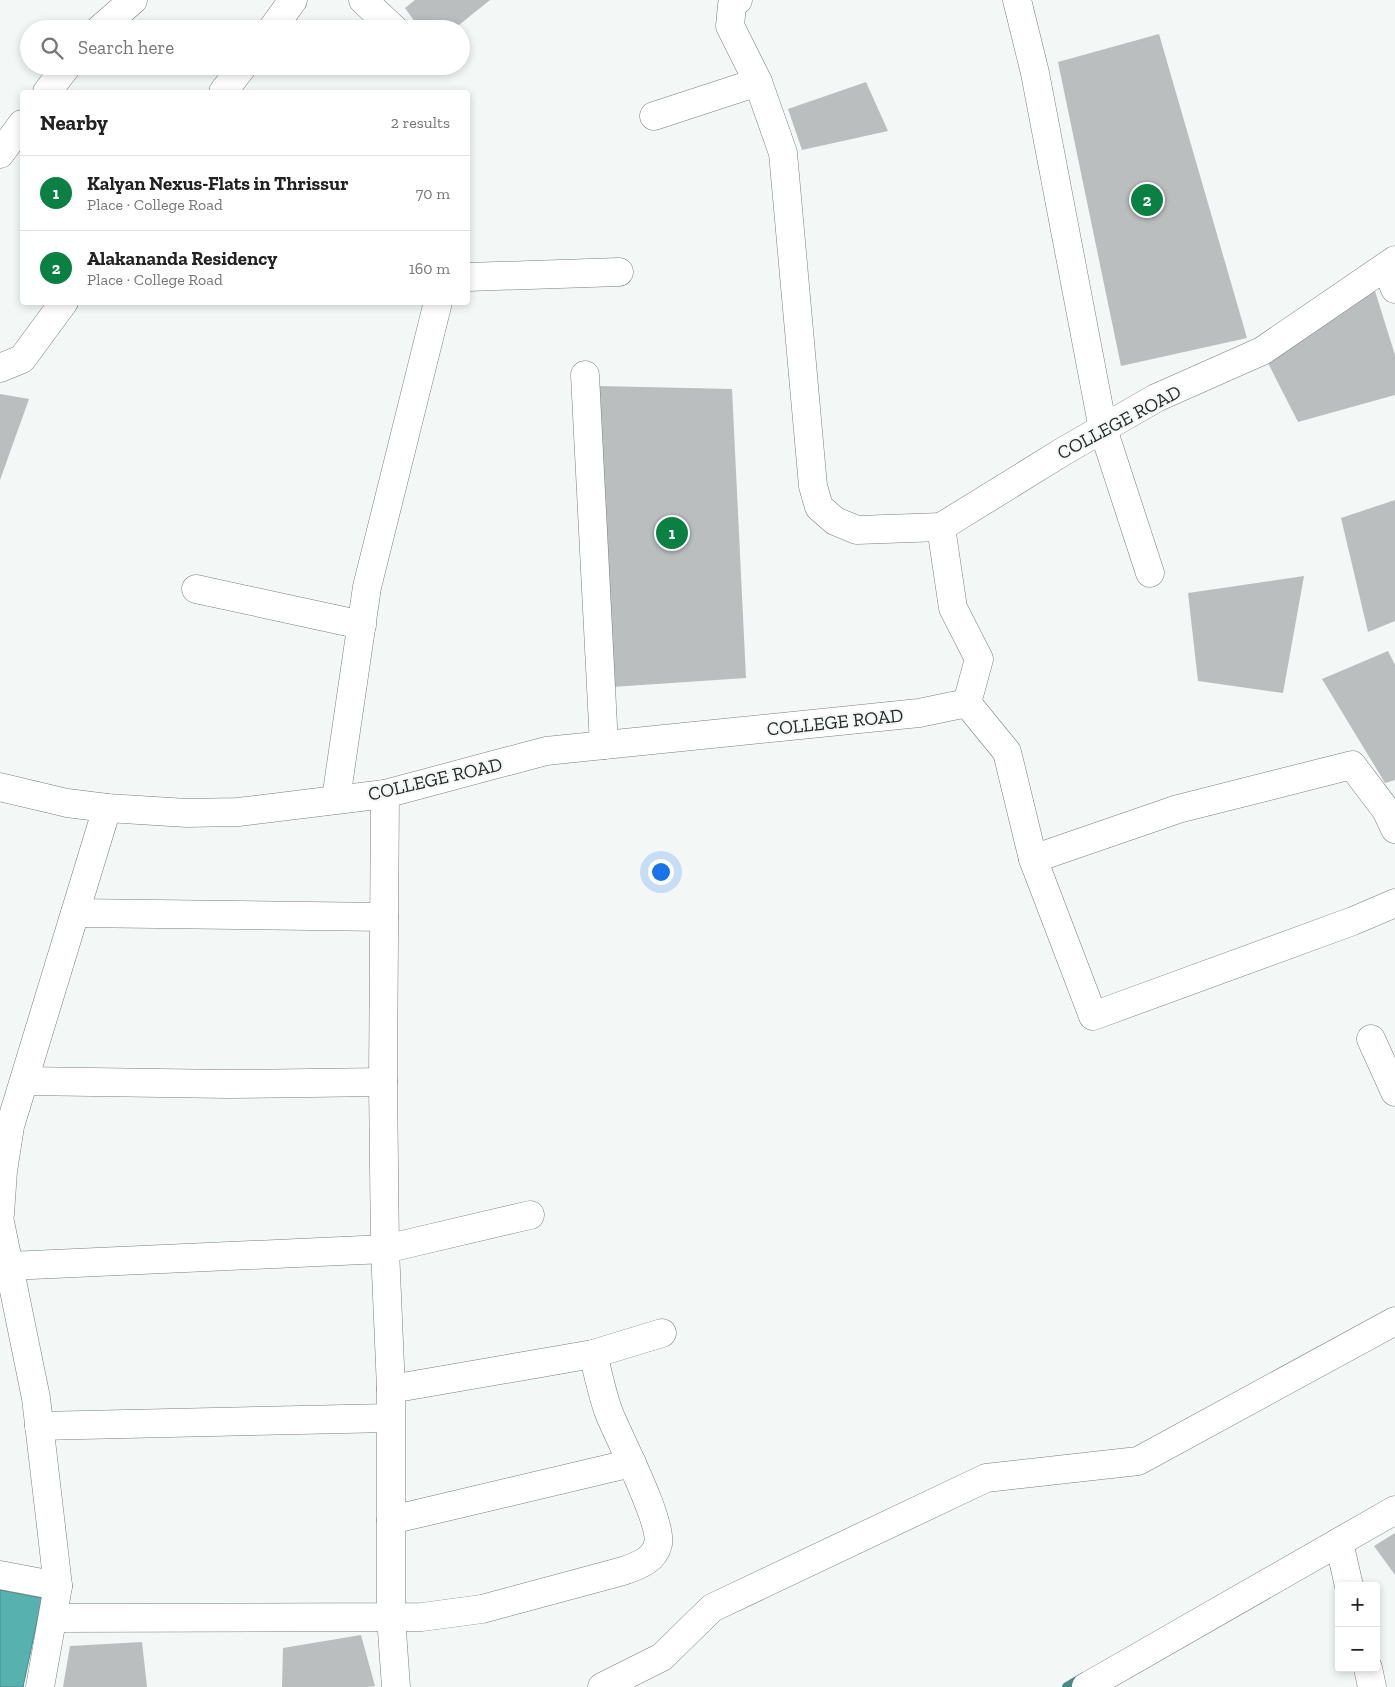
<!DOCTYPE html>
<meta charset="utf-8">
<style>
body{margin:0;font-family:"Zilla Slab",serif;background:#f6f6f6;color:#222}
.controls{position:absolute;right:15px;bottom:15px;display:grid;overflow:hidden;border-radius:5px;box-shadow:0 2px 8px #0003}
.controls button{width:45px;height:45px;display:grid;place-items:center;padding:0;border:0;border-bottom:1px solid #e0e0e0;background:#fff;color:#222;font:25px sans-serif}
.you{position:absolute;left:660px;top:871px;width:18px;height:18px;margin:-12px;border:4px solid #fff;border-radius:50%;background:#1a73e8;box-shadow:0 0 0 8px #1a73e833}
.badge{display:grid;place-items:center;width:32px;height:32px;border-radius:50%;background:#0b8043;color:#fff;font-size:16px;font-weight:700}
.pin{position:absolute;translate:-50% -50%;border:2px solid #fff;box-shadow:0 1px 5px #0006}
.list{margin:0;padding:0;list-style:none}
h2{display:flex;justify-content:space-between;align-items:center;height:65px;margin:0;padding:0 20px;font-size:21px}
h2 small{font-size:16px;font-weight:400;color:#767676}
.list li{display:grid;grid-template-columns:32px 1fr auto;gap:15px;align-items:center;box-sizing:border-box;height:75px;padding:0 20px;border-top:1px solid #e0e0e0}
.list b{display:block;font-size:19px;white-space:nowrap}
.list p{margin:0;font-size:16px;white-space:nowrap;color:#767676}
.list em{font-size:16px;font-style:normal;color:#767676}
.icon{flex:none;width:28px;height:28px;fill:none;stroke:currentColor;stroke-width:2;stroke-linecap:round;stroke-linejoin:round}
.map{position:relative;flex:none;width:1395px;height:1687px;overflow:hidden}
.search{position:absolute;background:#fff;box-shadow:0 2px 8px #0003;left:20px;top:20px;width:450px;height:55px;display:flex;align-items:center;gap:12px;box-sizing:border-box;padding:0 18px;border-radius:28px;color:#767676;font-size:19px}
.panel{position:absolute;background:#fff;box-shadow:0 2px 8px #0003;left:20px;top:90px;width:450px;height:215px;border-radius:5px}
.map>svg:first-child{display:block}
.water{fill:#57b2af;stroke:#498987}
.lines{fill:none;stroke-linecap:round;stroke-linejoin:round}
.stream{stroke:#498987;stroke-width:10}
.building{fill:#babebe}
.minor-casing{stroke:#7a7e7e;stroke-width:29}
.minor{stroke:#fff;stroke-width:28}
.labels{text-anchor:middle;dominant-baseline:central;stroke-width:4;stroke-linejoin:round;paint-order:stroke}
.street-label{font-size:19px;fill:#282a2a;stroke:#f3f8f7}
</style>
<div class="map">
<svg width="1395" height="1687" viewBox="0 0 1395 1687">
<rect width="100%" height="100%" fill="#f3f8f7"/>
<polygon class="water" points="0,1590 42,1598 23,1687 0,1687"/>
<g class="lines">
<polyline class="stream" points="1067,1687 1084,1677"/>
</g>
<g class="building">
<polygon points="415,0 490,0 454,29 420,29 405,8"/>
<polygon points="1159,34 1247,338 1121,366 1058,62"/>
<polygon points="866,82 888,131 802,150 788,109"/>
<polygon points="1375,291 1395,355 1395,395 1298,422 1267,361"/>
<polygon points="599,386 732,389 746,678 612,687"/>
<polygon points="0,394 29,399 0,480"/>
<polygon points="1395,500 1395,621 1368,632 1341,518"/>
<polygon points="1304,576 1283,693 1198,681 1188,593"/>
<polygon points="1388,651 1395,665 1395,780 1385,783 1322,679"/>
<polygon points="1395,1533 1395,1575 1374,1546"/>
<polygon points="361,1635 375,1686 367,1687 282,1687 283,1648"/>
<polygon points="142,1642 147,1687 63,1687 70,1646"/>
</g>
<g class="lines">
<g class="minor-casing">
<g id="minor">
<polyline points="363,0 394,29"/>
<polyline points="738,0 732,5 730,26 758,82"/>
<polyline points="1017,0 1035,73 1103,429 1150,573"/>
<polyline points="100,29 133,0"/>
<polyline points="272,29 293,0"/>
<polyline points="47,92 67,66"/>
<polyline points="223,92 243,66"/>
<polyline points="654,116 758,82 783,153 813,486 819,507 835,521 857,530 941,527"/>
<polyline points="0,154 22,124"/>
<polyline points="1386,267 1395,289"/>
<polyline points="468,277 619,272"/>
<polyline points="0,368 22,359 64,302"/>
<polyline points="585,375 604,745"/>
<polyline points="196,589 362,625"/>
<polyline points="967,703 1007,752 1033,859 1093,1016 1353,921 1395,903"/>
<polyline points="0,787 67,803 107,808 187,813 238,812 385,794 546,751 919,713 967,703 979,659 953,608 941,527 1064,451 1156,398 1262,351 1395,260"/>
<polyline points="385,794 383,1082 385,1249 391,1389 391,1617 396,1687"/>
<polyline points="336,799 367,587 438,302"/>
<polyline points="1033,859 1178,809 1352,765 1386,810 1395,829"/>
<polyline points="75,913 384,917"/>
<polyline points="1371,1039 1395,1092"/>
<polyline points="24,1081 228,1084 383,1082"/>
<polyline points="0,1214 3,1171 10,1126 107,808"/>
<polyline points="0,1222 36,1398 58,1586 40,1687"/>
<polyline points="9,1266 385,1249 530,1215"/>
<polyline points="391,1389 593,1354 662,1333"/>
<polyline points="39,1426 390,1418"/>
<polyline points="391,1520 632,1463"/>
<polyline points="1339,1542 1349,1586"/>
<polyline points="0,1575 58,1586"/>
<path d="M53 1618 422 1617 482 1609 623 1571C637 1566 654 1561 658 1544 663 1522 619 1438 609 1413 602 1394 598 1373 593 1354"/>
<polyline points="1368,1668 1372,1687"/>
<polyline points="602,1687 662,1657 712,1608 986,1478 1138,1461 1395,1321"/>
<polyline points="1086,1687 1395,1510"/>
</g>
</g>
<use href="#minor" class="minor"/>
</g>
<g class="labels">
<g class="street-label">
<text transform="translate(1119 422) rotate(-28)">COLLEGE ROAD</text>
<text transform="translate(835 722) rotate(-6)">COLLEGE ROAD</text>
<text transform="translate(435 779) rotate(-13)">COLLEGE ROAD</text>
</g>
</g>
</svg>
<div class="controls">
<button>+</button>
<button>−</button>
</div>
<div class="you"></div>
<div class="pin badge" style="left:672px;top:533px">1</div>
<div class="pin badge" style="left:1147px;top:200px">2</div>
<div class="search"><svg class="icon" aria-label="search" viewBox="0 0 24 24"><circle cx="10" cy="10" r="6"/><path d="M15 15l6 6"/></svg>Search here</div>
<section class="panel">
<h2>Nearby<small>2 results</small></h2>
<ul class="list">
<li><span class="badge">1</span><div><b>Kalyan Nexus-Flats in Thrissur</b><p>Place · College Road</p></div><em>70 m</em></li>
<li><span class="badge">2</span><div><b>Alakananda Residency</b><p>Place · College Road</p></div><em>160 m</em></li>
</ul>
</section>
</div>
